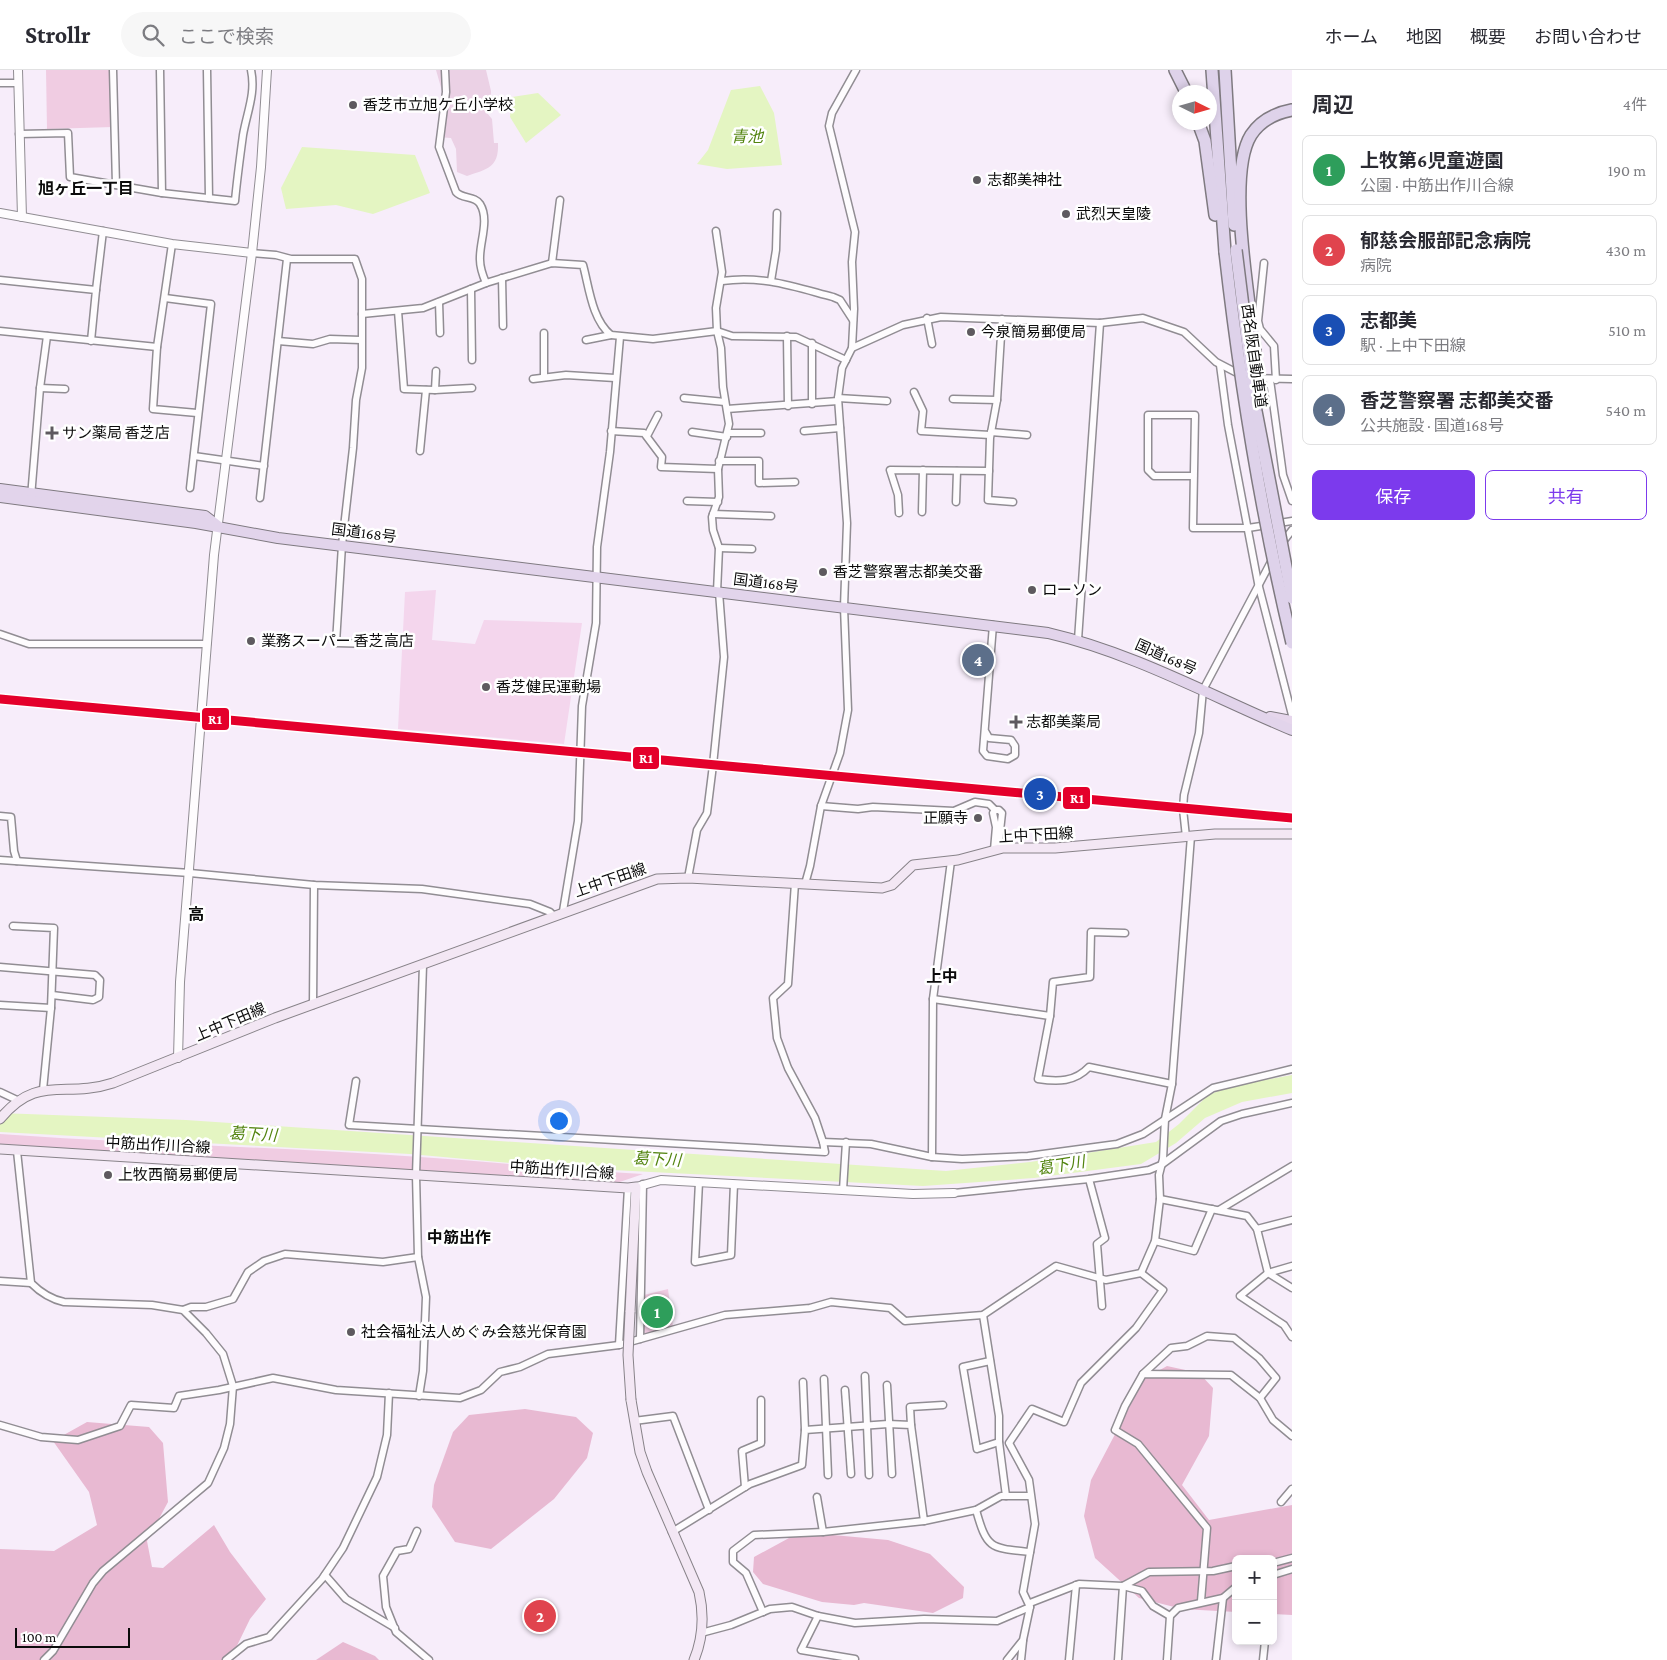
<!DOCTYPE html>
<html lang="ja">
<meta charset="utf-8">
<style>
body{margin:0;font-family:"Crimson Pro","Noto Sans JP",serif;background:#f7f7f7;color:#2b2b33}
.controls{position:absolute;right:15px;bottom:15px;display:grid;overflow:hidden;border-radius:8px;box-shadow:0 2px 8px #0003}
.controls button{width:45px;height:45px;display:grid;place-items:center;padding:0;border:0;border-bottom:1px solid #e1e1e2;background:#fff;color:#2b2b33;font:25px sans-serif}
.compass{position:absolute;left:1172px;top:15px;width:45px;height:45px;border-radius:50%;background:#fff;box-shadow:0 2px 8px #0003;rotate:95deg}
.scale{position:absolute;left:15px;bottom:12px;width:115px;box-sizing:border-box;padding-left:5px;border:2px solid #0b0b0b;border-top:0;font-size:14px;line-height:18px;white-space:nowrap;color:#0b0b0b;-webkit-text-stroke:4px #fff;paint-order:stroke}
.you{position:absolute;left:558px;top:1050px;width:18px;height:18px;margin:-12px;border:4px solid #fff;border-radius:50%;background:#1a73e8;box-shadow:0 0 0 8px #1a73e833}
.badge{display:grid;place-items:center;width:32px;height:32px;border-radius:50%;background:#7c3aed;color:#fff;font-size:16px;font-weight:700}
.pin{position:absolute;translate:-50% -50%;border:2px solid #fff;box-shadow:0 1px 5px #0006}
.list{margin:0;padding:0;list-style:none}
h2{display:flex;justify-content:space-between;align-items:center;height:65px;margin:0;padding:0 20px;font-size:21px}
h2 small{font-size:16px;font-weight:400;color:#7c7c81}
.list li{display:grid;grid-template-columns:32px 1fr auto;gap:15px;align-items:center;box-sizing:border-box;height:70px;margin:0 10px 10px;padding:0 10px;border:1px solid #e1e1e2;border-radius:8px}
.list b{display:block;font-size:19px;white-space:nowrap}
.list p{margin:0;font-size:16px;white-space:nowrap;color:#7c7c81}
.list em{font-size:16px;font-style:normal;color:#7c7c81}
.actions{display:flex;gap:10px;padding:15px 20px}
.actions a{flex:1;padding:11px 0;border:1px solid #7c3aed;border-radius:8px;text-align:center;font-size:18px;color:#7c3aed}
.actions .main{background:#7c3aed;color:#fff}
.icon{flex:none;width:28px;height:28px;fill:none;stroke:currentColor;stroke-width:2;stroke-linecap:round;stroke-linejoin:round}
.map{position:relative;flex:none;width:1292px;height:1590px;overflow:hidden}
header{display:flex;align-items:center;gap:30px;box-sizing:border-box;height:70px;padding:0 25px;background:#fff;border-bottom:1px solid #e1e1e2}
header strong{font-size:24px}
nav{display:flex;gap:28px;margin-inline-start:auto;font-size:18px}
.search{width:350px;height:45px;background:#f7f7f7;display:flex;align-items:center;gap:12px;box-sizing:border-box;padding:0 18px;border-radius:28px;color:#7c7c81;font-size:19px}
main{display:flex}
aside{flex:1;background:#fff}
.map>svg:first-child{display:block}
.green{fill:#f0cce2}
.forest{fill:#e8b9d2}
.cemetery{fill:#ebd1e5}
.pitch{fill:#f4d6ed}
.water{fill:#e4f5c2}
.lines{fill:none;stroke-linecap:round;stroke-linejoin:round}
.minor-casing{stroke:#918d93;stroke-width:9}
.tertiary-casing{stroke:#918d93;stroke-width:10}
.secondary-casing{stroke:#888389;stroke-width:11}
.primary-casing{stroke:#7f7a80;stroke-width:12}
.trunk-casing{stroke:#7f7a80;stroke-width:12}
.motorway-casing{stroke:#7f7a80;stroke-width:14}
.minor{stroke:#fefcfe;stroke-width:6}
.tertiary{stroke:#fefcfe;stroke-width:8}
.secondary{stroke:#f3e7f4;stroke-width:9}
.primary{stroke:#e6d6ec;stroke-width:10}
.trunk{stroke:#e2d4eb;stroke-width:10}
.motorway{stroke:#ded2ea;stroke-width:11}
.secondary-bridge-casing{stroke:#888389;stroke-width:11;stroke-linecap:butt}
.motorway-bridge-casing{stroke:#7f7a80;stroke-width:14;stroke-linecap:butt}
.secondary-bridge{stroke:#f3e7f4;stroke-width:9}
.motorway-bridge{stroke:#ded2ea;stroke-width:11}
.rail-1-casing{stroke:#fff;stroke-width:12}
.rail-1{stroke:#e4002b;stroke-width:9}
.poi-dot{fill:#5e5a5f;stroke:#fff;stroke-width:2}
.labels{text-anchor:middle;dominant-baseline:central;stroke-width:5;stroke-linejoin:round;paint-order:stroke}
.poi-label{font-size:15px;fill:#0b0b0b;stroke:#fff;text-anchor:start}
.street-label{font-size:15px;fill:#0b0b0b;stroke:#fff}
.water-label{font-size:16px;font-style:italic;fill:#52840f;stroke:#fff}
.neighbourhood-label{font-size:16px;font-weight:bold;fill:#0b0b0b;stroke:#fff}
.line-badge{stroke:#fff;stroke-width:2}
.badge-label{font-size:14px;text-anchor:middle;font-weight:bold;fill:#fff}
</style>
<header>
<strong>Strollr</strong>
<div class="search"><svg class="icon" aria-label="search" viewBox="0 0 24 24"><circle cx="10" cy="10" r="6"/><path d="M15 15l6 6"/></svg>ここで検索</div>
<nav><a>ホーム</a><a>地図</a><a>概要</a><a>お問い合わせ</a></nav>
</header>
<main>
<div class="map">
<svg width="1292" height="1590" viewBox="0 0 1292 1590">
<rect width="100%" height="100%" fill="#f7edfa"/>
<g class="green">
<polygon points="46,0 112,0 113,57 47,59"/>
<path d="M0 1064C140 1074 280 1077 420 1087 494 1092 568 1100 643 1104L614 1114 6 1077 0 1074Z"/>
<polygon points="668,1219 673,1257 643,1265 644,1225"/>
</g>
<g class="forest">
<polygon points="1167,1296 1199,1303 1213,1318 1209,1366 1182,1415 1209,1450 1292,1435 1292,1545 1273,1544 1273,1489 1236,1489 1236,1542 1182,1539 1139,1528 1095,1488 1084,1446 1091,1410 1144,1309"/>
<polygon points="525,1339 576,1347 593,1363 587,1388 554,1429 491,1479 455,1472 432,1437 434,1415 453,1362 469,1345"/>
<polygon points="87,1352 149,1357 163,1373 168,1432 147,1471 152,1497 163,1498 214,1455 230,1482 266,1529 250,1549 230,1590 0,1590 0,1479 54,1481 97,1455 89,1422 53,1371"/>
<polygon points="800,1462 888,1470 930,1484 964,1517 963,1528 933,1543 864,1533 854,1535 822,1532 763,1514 753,1502 754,1487"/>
<polygon points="343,1572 375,1586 379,1590 316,1590"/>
</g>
<path class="cemetery" d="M436 0H486L491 21V37L487 43 492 49 494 73H498C499 98 487 99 467 106L457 102 456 79 451 68 437 67 444 28Z"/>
<polygon class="pitch" points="436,520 432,570 475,574 484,550 582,553 564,674 398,659 405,522"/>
<g class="water">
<polygon points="760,16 774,43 782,95 727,99 697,94 708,80 731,20"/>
<polygon points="538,23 561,45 526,73 510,47 512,27"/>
<polygon points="302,77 415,85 430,123 373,144 336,135 286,139 281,118"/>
<polygon points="1292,1005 1292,1023 1242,1032 1205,1048 1176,1073 1141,1094 1034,1108 923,1116 554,1097 410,1084 0,1062 0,1043 186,1050 946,1101 1030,1092 1156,1072 1179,1054 1208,1025 1231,1016"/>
</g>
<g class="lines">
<g class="minor-casing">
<g id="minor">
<polyline points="113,0 116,115"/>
<polyline points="160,0 162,123"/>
<polyline points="207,0 209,128"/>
<path d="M445 0 446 22 439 77 456 122C462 129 475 126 480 134 490 150 479 173 480 190 480 198 483 206 486 213"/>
<polyline points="0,13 18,13"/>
<path d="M19 64 68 63 70 107 162 123 235 131C237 109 240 87 243 65 247 42 256 23 251 0"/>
<polyline points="716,161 722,202 716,238 717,261 721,278 723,317 729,354 718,399 719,427 712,447 713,460 719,478 717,522"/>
<polyline points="172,174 157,277 153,339 197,343"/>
<polyline points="252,183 276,185 291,189 355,189 362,209 362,298 356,330 353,378 342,475 336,573 376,574"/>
<polyline points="552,193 560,130"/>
<polyline points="1264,193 1258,251 1260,259 1274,276 1276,310"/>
<polyline points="502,208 503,256"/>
<polyline points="0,210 96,220 91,271"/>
<path d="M722 211C762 205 795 217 833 227L840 230 853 250"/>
<polyline points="771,211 776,180 777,143"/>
<polyline points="471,219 472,290"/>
<polyline points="96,220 103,161"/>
<polyline points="165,228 211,234 190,418"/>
<polyline points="439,232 440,263"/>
<polyline points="398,241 404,319 435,320 472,318"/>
<path d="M362 244 423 238 486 213 552 193 583 195C589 217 592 250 611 265L653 269 717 261 732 266 796 267 846 290"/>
<polyline points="927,248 932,274"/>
<polyline points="1002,249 997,330 990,368 988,430 1013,432"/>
<polyline points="0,261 157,277"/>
<polyline points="787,266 788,336"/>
<polyline points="586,270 611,265"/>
<polyline points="278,271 313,274 330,269 361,270"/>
<polyline points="852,278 903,255 941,247 1100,253 1143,248 1184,262 1216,292 1241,305"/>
<polyline points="1220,295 1228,355 1258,513 1292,645"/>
<polyline points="544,307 544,263"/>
<polyline points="1251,308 1292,309"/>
<polyline points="533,309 566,305 615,308"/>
<polyline points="1270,310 1283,405 1292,431"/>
<polyline points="40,318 65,319"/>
<polyline points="435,320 436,301"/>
<polyline points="914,322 923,341 921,361 990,365"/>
<polyline points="684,328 725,332"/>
<polyline points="838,328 887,331"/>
<polyline points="953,329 997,330"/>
<polyline points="812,334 812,273"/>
<polyline points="727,339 838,331"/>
<polyline points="611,361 644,363 662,387 661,397 718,399"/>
<polyline points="804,361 840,358"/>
<polyline points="692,362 727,367"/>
<polyline points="991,362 1027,365"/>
<polyline points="728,363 761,363"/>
<polyline points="647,366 658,345"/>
<polyline points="420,381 426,320"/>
<polyline points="194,386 264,396"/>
<polyline points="719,391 759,391 759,413 795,412"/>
<polyline points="1194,406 1154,406 1148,400 1148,345 1195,345 1193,458 1248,458 1292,451"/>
<polyline points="31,427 40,318 47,266"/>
<polyline points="260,428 287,189"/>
<polyline points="687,431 718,432"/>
<polyline points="956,432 957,401"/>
<polyline points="922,442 923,400"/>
<polyline points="899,443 898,425 890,400 989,401"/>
<polyline points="713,444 771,446"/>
<polyline points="1282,473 1292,460"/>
<polyline points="719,478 752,479"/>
<polyline points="0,564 29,574 207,574"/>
<polyline points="1078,570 1100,253"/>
<polyline points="985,661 989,668 1011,670 1015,676 1015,685 1008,689 987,686 983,681 993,555"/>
<polyline points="821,736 858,739 873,737 954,741 975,732 989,734 995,740"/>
<polyline points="0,746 11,747 14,781 17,791"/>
<polyline points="1186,767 1183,739 1184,725 1199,663 1203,620 1273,488"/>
<polyline points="994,780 996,757 993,743 995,740 999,740 1002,743 998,779"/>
<polyline points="0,790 190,803 314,815 422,819 530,834 550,842 553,845"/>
<polyline points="688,808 697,760 707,743 713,695 724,587 719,522"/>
<polyline points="795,813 788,914 773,928 777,968 788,998 815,1048 823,1072"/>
<polyline points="805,814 810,796 821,736 840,683 848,640 844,537 847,453 838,328 842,298 852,278 854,239 852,192 855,162 829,56 832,43 856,0"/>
<polyline points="563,841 578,751 582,636 596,553 597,477 610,382 620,267"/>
<polyline points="13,856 54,858 51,938 43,1020"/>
<path d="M1125 863 1091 862 1090 907 1053 912 1050 946 1038 1009C1058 1012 1075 1012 1089 997L1172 1014"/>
<polyline points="0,897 95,905 100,910 99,927 93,930 52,925"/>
<polyline points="933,929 1050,946"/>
<polyline points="0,935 51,938"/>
<polyline points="313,935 314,815"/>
<polyline points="356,1011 349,1055 825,1082 823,1072 871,1074 932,1087 962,1089 1028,1086 1117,1074 1143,1064 1213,1018 1292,999"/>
<polyline points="0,1022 17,1030"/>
<path d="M17 1081 31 1213C41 1223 50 1229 64 1232L152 1235 183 1240 206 1263 223 1284 233 1316 230 1354 224 1378 208 1413 103 1501 93 1513 53 1581 44 1590"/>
<polyline points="932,1087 933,929 951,791"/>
<polyline points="1089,1109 1105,1168 1097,1174 1102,1236"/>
<polyline points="699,1112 695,1192 731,1185 734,1114"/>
<polyline points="843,1120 846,1072"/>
<polyline points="954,1123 1089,1109 1149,1100 1161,1095 1221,1051 1242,1044 1292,1033"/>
<polyline points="1160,1129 1247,1146 1257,1159"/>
<polyline points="1219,1140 1292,1096"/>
<polyline points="1292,1150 1257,1159 1268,1203 1292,1218"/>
<polyline points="1155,1171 1194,1181 1212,1139"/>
<polyline points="1292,1196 1268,1203 1240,1226 1284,1255 1292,1267"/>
<polyline points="1141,1203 1155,1171 1160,1129 1159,1105 1163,1089 1165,1049 1172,1014 1191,766"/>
<polyline points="0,1211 31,1213"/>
<polyline points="183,1240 191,1237 206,1237 233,1229 248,1202 264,1191 285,1184 383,1192 418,1187"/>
<polyline points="983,1245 999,1346 999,1372 1006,1426"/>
<polyline points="640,1269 643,1114"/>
<polyline points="619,1275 628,1118"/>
<polyline points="990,1291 963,1297 977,1379 999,1372"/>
<polyline points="1143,1304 1171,1278 1187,1276 1207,1266 1234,1268 1259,1288 1276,1308 1260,1328"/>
<polyline points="865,1306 869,1405"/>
<polyline points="824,1309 828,1405"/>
<polyline points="803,1312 805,1360"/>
<polyline points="887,1315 892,1404"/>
<polyline points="845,1320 851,1404"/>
<polyline points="419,1326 423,1301 426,1227 418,1187 416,1105 423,895"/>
<polyline points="634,1351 673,1346 709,1440"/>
<polyline points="0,1355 41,1367 78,1370 120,1356 131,1335 174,1338 179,1326 219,1320 273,1308 336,1320 460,1328 481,1320 500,1302 520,1297 548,1284 619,1275 725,1245 810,1238 831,1232 890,1238 905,1251 983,1245 1056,1196 1106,1210 1141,1203 1163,1220 1136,1258 1081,1313 1064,1352 1032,1339 1009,1373 1029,1410 1035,1454 1023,1522 1030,1537 1023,1570 1007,1590"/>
<polyline points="911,1355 910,1337 943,1335"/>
<polyline points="745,1417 742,1381 761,1373 761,1330"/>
<polyline points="817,1427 823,1462"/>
<polyline points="1281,1432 1292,1419"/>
<path d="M976 1440C987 1479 990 1478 1030 1482"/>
<polyline points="417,1461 409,1479 397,1481 383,1506 386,1537 396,1562 429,1590"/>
<polyline points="672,1462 750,1414 802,1395 805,1360 888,1354 911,1355 924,1451 976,1440 1001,1426 1030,1426"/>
<polyline points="1273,1493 1292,1488"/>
<polyline points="325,1505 346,1529 395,1558"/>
<polyline points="1273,1505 1292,1499"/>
<polyline points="1123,1516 1149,1502 1213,1501 1236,1496"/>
<polyline points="1201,1531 1207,1458 1138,1374 1115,1360 1125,1336 1143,1304 1231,1305 1260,1328 1273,1350 1292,1366"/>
<polyline points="1030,1533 1079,1514 1123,1516 1142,1521 1153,1536 1170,1546"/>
<polyline points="763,1542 746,1503 733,1492 733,1481 754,1465 823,1462 924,1451"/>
<polyline points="818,1546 801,1580 855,1589"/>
<polyline points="701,1563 731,1555 770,1539 792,1537 818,1546 855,1553 924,1549 997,1551 1030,1537"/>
<polyline points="226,1590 246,1574 269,1567 322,1509 343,1478 377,1407 387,1365 389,1323"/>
<polyline points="1021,1590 1023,1571"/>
<polyline points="1069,1590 1076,1515"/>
<polyline points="1118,1590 1123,1516"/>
<polyline points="1167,1590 1170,1546 1178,1538 1223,1528 1236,1517"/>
<polyline points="1216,1590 1223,1528"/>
<polyline points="1263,1590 1265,1571"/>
</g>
</g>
<g class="tertiary-casing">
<g id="tertiary">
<polyline points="18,0 22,147"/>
<polyline points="0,143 172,174 252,183"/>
<polyline points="178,988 180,912 214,485 252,183 261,97 267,0"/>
<polyline points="636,1117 661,1110 913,1124 954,1123"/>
</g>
</g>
<g class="secondary-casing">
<g id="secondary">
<path d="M0 1049C38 1003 64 1029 113 1013L275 948 657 809 688 808 882 818 892 815 913 795 958 790 1003 778H1055L1215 764H1292"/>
<polyline points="0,1079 628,1118 636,1117 630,1242"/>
<path d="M631 1330 640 1382 647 1402 699 1522C704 1544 703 1568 694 1590"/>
</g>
</g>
<g class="primary-casing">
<polyline id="primary" points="1270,647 1292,651"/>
</g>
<g class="trunk-casing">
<g id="trunk">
<polyline points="0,419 205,446 218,456"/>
<path d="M0 427 196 453 278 468 1048 563C1134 583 1211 626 1292 660"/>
</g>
</g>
<g class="motorway-casing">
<g id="motorway">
<polyline points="1175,0 1186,22"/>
<polyline points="1212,0 1225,182"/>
<polyline points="1225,0 1234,155"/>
<polyline points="1198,52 1205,71 1215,145"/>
<path d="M1250 291 1255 280C1250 232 1226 105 1251 65 1260 51 1276 43 1292 40"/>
</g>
</g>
<use href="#minor" class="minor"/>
<use href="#tertiary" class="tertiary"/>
<use href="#secondary" class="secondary"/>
<use href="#primary" class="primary"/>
<use href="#trunk" class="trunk"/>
<use href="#motorway" class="motorway"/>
<g class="secondary-bridge-casing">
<polyline id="secondary-bridge" points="630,1242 628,1285 631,1330"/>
</g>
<g class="motorway-bridge-casing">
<g id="motorway-bridge">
<polyline points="1236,180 1256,341 1292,528"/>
<path d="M1225 182C1240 314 1261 444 1292 573"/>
</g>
</g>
<use href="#secondary-bridge" class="secondary-bridge"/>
<use href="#motorway-bridge" class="motorway-bridge"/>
<g class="rail-1-casing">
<polyline id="rail-1" points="0,629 1292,748"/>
</g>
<use href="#rail-1" class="rail-1"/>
</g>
<g class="poi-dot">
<circle cx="353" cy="35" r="5"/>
<circle cx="977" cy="110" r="5"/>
<circle cx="1066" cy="144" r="5"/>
<circle cx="971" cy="262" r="5"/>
<path d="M49.5 355.5h5v5h5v5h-5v5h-5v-5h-5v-5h5z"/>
<circle cx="823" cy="502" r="5"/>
<circle cx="1032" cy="520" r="5"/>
<circle cx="251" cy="571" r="5"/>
<circle cx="486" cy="617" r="5"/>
<path d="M1013.5 644.5h5v5h5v5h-5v5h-5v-5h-5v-5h5z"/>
<circle cx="978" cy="748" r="5"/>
<circle cx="108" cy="1105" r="5"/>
<circle cx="351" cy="1262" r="5"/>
</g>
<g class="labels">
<g class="poi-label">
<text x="363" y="35">香芝市立旭ケ丘小学校</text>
<text x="987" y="110">志都美神社</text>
<text x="1076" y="144">武烈天皇陵</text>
<text x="981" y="262">今泉簡易郵便局</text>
<text x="62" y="363">サン薬局 香芝店</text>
<text x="833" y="502">香芝警察署志都美交番</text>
<text x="1042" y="520">ローソン</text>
<text x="261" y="571">業務スーパー 香芝高店</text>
<text x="496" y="617">香芝健民運動場</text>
<text x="1026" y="652">志都美薬局</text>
<text x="968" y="748" text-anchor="end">正願寺</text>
<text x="118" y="1105">上牧西簡易郵便局</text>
<text x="361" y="1262">社会福祉法人めぐみ会慈光保育園</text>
</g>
<g class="street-label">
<text transform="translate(1254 286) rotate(82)">西名阪自動車道</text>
<text transform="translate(364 463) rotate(7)">国道168号</text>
<text transform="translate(766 513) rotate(7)">国道168号</text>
<text transform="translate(1166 587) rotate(24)">国道168号</text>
<text transform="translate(1036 765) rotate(-3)">上中下田線</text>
<text transform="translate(610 810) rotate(-19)">上中下田線</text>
<text transform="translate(230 952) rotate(-23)">上中下田線</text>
<text transform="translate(158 1075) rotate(3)">中筋出作川合線</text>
<text transform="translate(562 1100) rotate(4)">中筋出作川合線</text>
</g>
<g class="water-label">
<text x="747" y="66">青池</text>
<text transform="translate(253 1064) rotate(3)">葛下川</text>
<text transform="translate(657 1089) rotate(3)">葛下川</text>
<text transform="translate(1061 1095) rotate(-9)">葛下川</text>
</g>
<g class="neighbourhood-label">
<text x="86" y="118">旭ヶ丘一丁目</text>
<text x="196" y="844">高</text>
<text x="942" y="906">上中</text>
<text x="459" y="1167">中筋出作</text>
</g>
</g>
<g class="line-badge">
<rect x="201" y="637" width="29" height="24" rx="5" fill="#e4002b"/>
<rect x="632" y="676" width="28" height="24" rx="5" fill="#e4002b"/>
<rect x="1062" y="716" width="29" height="24" rx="5" fill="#e4002b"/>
</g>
<g class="badge-label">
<text x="215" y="654">R1</text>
<text x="646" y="693">R1</text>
<text x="1077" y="733">R1</text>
</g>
</svg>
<div class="controls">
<button>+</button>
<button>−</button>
</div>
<svg class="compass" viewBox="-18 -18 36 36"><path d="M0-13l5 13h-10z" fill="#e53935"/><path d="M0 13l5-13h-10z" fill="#7c7c81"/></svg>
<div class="scale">100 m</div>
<div class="you"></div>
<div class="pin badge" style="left:657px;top:1242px;background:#2e9e5b">1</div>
<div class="pin badge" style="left:540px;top:1546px;background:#e0444e">2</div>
<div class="pin badge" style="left:1040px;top:724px;background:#1a4fb4">3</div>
<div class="pin badge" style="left:978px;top:590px;background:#5c6f8a">4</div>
</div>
<aside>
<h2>周辺<small>4件</small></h2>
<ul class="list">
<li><span class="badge" style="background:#2e9e5b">1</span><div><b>上牧第6児童遊園</b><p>公園 · 中筋出作川合線</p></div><em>190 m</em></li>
<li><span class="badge" style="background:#e0444e">2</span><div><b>郁慈会服部記念病院</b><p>病院</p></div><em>430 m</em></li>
<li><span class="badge" style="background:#1a4fb4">3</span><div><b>志都美</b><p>駅 · 上中下田線</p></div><em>510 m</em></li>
<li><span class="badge" style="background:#5c6f8a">4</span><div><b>香芝警察署 志都美交番</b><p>公共施設 · 国道168号</p></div><em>540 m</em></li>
</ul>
<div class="actions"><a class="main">保存</a><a>共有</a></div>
</aside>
</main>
